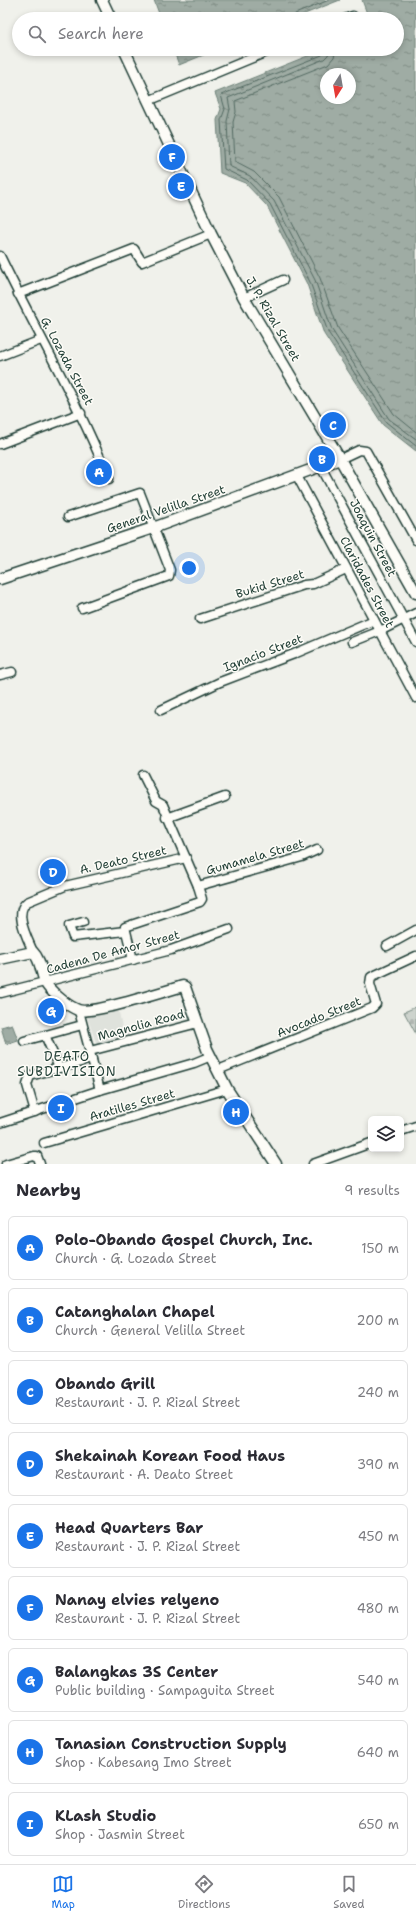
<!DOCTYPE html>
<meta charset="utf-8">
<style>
body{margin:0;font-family:"Shantell Sans",sans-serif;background:#f2f2f3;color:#2b2b33}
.controls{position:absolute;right:12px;bottom:12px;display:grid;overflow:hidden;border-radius:6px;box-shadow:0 2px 6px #0003}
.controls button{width:36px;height:36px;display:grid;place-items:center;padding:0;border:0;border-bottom:1px solid #e1e1e2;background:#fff;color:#2b2b33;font:20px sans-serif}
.compass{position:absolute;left:320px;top:68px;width:36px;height:36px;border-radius:50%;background:#fff;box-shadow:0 2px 6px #0003;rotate:191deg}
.you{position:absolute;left:189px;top:568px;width:14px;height:14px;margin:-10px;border:3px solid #fff;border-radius:50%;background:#1a73e8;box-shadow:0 0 0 6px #1a73e833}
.badge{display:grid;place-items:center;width:26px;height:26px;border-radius:50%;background:#1a73e8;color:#fff;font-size:13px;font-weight:700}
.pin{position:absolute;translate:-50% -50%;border:2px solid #fff;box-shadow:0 1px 4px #0006}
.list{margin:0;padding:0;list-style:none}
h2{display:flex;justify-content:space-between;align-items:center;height:52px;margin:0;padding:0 16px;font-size:17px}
h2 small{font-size:13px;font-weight:400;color:#7c7c81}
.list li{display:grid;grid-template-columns:26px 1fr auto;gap:12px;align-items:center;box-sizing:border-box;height:64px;margin:0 8px 8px;padding:0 8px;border:1px solid #e1e1e2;border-radius:6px}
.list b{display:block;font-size:15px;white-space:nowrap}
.list p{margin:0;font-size:13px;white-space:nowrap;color:#7c7c81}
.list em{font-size:13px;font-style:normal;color:#7c7c81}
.icon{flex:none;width:22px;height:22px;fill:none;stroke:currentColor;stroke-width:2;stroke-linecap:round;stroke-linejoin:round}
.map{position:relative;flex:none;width:416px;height:1164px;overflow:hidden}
.search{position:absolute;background:#fff;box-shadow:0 2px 6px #0003;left:12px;right:12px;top:12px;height:44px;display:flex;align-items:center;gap:10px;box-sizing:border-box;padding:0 14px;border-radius:22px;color:#7c7c81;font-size:15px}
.sheet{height:700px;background:#fff}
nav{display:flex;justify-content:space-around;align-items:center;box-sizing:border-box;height:56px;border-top:1px solid #e1e1e2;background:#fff;font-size:11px;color:#7c7c81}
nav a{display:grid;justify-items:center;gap:2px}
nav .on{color:#1a73e8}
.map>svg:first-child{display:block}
.built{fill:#dfe2dc}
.cemetery{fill:url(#cemetery-stones);stroke:#768880}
.water{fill:url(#water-ripples);stroke:#6c8077;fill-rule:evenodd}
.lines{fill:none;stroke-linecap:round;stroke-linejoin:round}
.shore{stroke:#526961;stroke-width:1}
.minor-casing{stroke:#1f3d34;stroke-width:11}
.major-casing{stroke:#1f3d34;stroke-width:13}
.minor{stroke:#fdfcf7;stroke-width:8}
.major{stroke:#fdfcf7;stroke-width:10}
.labels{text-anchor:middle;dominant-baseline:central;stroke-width:3;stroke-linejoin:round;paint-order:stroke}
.street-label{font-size:12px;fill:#1f3d34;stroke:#fdfcf7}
.neighbourhood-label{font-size:13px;letter-spacing:1px;fill:#1f3d34;stroke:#fdfcf7}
</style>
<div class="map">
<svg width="416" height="1164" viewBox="0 0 416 1164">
<defs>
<pattern id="cemetery-stones" width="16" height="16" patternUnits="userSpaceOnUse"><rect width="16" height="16" fill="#cdd3cd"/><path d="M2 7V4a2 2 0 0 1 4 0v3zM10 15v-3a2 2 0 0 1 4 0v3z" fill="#b0b6b1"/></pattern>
<pattern id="water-ripples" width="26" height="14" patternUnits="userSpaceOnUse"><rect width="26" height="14" fill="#9faca4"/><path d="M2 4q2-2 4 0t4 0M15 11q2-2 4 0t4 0" fill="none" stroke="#818d86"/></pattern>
</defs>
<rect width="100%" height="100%" fill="#f0f1eb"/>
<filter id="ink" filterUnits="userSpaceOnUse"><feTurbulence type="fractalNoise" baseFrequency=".025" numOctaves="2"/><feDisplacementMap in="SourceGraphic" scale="8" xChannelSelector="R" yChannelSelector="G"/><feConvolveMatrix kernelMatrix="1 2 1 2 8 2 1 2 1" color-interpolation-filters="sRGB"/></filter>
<g filter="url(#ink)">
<polygon class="built" points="118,1007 124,1038 97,1045 86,1014"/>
<polygon class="cemetery" points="416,1007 416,1034 404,1012"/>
<g class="water">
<polygon points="154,0 340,0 292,19 161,19"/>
<path d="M362 0H416V451L383 425 324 334 307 284 267 206 245 183 220 173 217 120 221 109 215 93 325 49H397V19H369ZM326 74H350V98H326Z"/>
<polygon points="173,49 218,49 179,65"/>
<polygon points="12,1024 18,1040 6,1044 1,1027"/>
</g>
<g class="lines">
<g class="shore">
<polyline points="293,19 295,14 329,0"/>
<polyline points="325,49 322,55 221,95 225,109 221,120 224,169 247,180 270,204 310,282 328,332 386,422 416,446"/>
<polyline points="330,49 328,55 324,59 228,98 230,109 227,121 229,166 250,176 274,201 315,280 332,330 389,419 416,439"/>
<polyline points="336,49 334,57 328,64 235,101 236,112 233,122 235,162 254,172 279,197 320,278 338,328 394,414 416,432"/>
</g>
<g class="minor-casing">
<g id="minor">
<polyline points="345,19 353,16"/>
<polyline points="148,101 274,49"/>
<path d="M0 256C36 331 78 402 109 479"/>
<polyline points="18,294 134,249 142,262 211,234"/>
<polyline points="244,298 283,280"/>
<polyline points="0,356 41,340"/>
<polyline points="0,444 81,413"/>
<polyline points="340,459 359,450 366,451 416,540"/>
<polyline points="321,467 416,642"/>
<polyline points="297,476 416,698"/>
<polyline points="68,517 140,493 170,570 169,576 82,608"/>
<polyline points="200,619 304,585 313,584 346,569"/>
<polyline points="352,642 380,631 416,613"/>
<polyline points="0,675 12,672"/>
<polyline points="161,710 220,682 294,654 374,620"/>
<polyline points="167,818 225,797"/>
<polyline points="198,886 302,857 317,850"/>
<polyline points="83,922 69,926 73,937 125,931"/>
<polyline points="387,946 416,930"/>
<path d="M33 952C28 939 13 913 27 902L65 886 186 858"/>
<polyline points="133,960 125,927 200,902 202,899 198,886 163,805 156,801 143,775"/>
<polyline points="1,993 171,950 229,929"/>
<polyline points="79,1011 100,1090"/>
<polyline points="45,1035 59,1068"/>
<polyline points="24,1041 82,1025"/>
<polyline points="90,1051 198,1023"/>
<polyline points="218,1070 372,1008 376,1004 370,984 371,977 416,956"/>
<polyline points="35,1112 27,1085 30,1076 92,1059"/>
<polyline points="0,1123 100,1090 194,1063 211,1056"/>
<polyline points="401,1131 416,1126"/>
<polyline points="44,1143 227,1089"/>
<polyline points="6,1164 34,1156 37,1156 40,1164"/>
<polyline points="313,1164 371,1143"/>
</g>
</g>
<g class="major-casing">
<g id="major">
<polyline points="102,0 111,19"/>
<polyline points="124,49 211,234 244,298 340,459 416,593"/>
<polyline points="0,579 153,528 340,459"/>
<path d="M0 959 33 952C43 962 40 978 49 988 56 996 68 1006 78 1010 90 1015 166 991 183 986L185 987 207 1049 227 1089 276 1164"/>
</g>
</g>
<use href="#minor" class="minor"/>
<use href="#major" class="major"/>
</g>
</g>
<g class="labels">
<g class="street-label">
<text transform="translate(273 319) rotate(60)">J. P. Rizal Street</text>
<text transform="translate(67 361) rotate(62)">G. Lozada Street</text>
<text transform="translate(166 509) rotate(-19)">General Velilla Street</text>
<text transform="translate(373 538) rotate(62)">Joaquin Street</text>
<text transform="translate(367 582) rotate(62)">Claridades Street</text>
<text transform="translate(270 584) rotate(-17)">Bukid Street</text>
<text transform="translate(263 653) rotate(-21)">Ignacio Street</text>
<text transform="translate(255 857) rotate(-16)">Gumamela Street</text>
<text transform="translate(123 860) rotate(-13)">A. Deato Street</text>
<text transform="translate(113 952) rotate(-15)">Cadena De Amor Street</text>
<text transform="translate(319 1017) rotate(-22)">Avocado Street</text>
<text transform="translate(141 1025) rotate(-15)">Magnolia Road</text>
<text transform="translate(132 1105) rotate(-16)">Aratilles Street</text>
</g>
<g class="neighbourhood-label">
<text x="67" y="1056">DEATO<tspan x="67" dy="15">SUBDIVISION</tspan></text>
</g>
</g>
</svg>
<div class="controls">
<button><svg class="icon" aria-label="layers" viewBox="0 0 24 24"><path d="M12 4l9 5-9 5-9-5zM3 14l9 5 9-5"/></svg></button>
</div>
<svg class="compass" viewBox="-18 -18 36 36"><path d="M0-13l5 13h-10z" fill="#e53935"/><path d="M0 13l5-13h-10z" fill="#7c7c81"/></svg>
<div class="you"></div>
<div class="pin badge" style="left:99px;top:472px">A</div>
<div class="pin badge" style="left:322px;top:459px">B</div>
<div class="pin badge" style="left:333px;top:425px">C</div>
<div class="pin badge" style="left:53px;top:872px">D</div>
<div class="pin badge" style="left:181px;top:186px">E</div>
<div class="pin badge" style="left:172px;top:157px">F</div>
<div class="pin badge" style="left:51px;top:1011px">G</div>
<div class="pin badge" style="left:236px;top:1112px">H</div>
<div class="pin badge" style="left:61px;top:1108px">I</div>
<div class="search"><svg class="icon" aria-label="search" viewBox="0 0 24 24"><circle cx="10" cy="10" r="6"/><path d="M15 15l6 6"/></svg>Search here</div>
</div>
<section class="sheet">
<h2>Nearby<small>9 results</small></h2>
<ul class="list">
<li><span class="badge">A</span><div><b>Polo-Obando Gospel Church, Inc.</b><p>Church · G. Lozada Street</p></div><em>150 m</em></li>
<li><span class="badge">B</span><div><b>Catanghalan Chapel</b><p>Church · General Velilla Street</p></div><em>200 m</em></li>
<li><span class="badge">C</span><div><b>Obando Grill</b><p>Restaurant · J. P. Rizal Street</p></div><em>240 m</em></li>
<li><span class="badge">D</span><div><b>Shekainah Korean Food Haus</b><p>Restaurant · A. Deato Street</p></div><em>390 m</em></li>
<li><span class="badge">E</span><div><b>Head Quarters Bar</b><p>Restaurant · J. P. Rizal Street</p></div><em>450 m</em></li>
<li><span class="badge">F</span><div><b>Nanay elvies relyeno</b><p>Restaurant · J. P. Rizal Street</p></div><em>480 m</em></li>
<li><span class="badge">G</span><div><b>Balangkas 3S Center</b><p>Public building · Sampaguita Street</p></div><em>540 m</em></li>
<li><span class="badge">H</span><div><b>Tanasian Construction Supply</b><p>Shop · Kabesang Imo Street</p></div><em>640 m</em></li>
<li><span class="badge">I</span><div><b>KLash Studio</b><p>Shop · Jasmin Street</p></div><em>650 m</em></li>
</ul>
</section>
<nav>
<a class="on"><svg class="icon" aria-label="map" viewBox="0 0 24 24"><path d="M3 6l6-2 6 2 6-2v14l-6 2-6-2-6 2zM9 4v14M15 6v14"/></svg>Map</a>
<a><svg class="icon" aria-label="directions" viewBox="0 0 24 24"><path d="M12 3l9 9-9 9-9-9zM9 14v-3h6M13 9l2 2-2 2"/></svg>Directions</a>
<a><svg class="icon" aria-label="saved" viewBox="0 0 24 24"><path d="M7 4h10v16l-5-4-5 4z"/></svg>Saved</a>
</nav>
